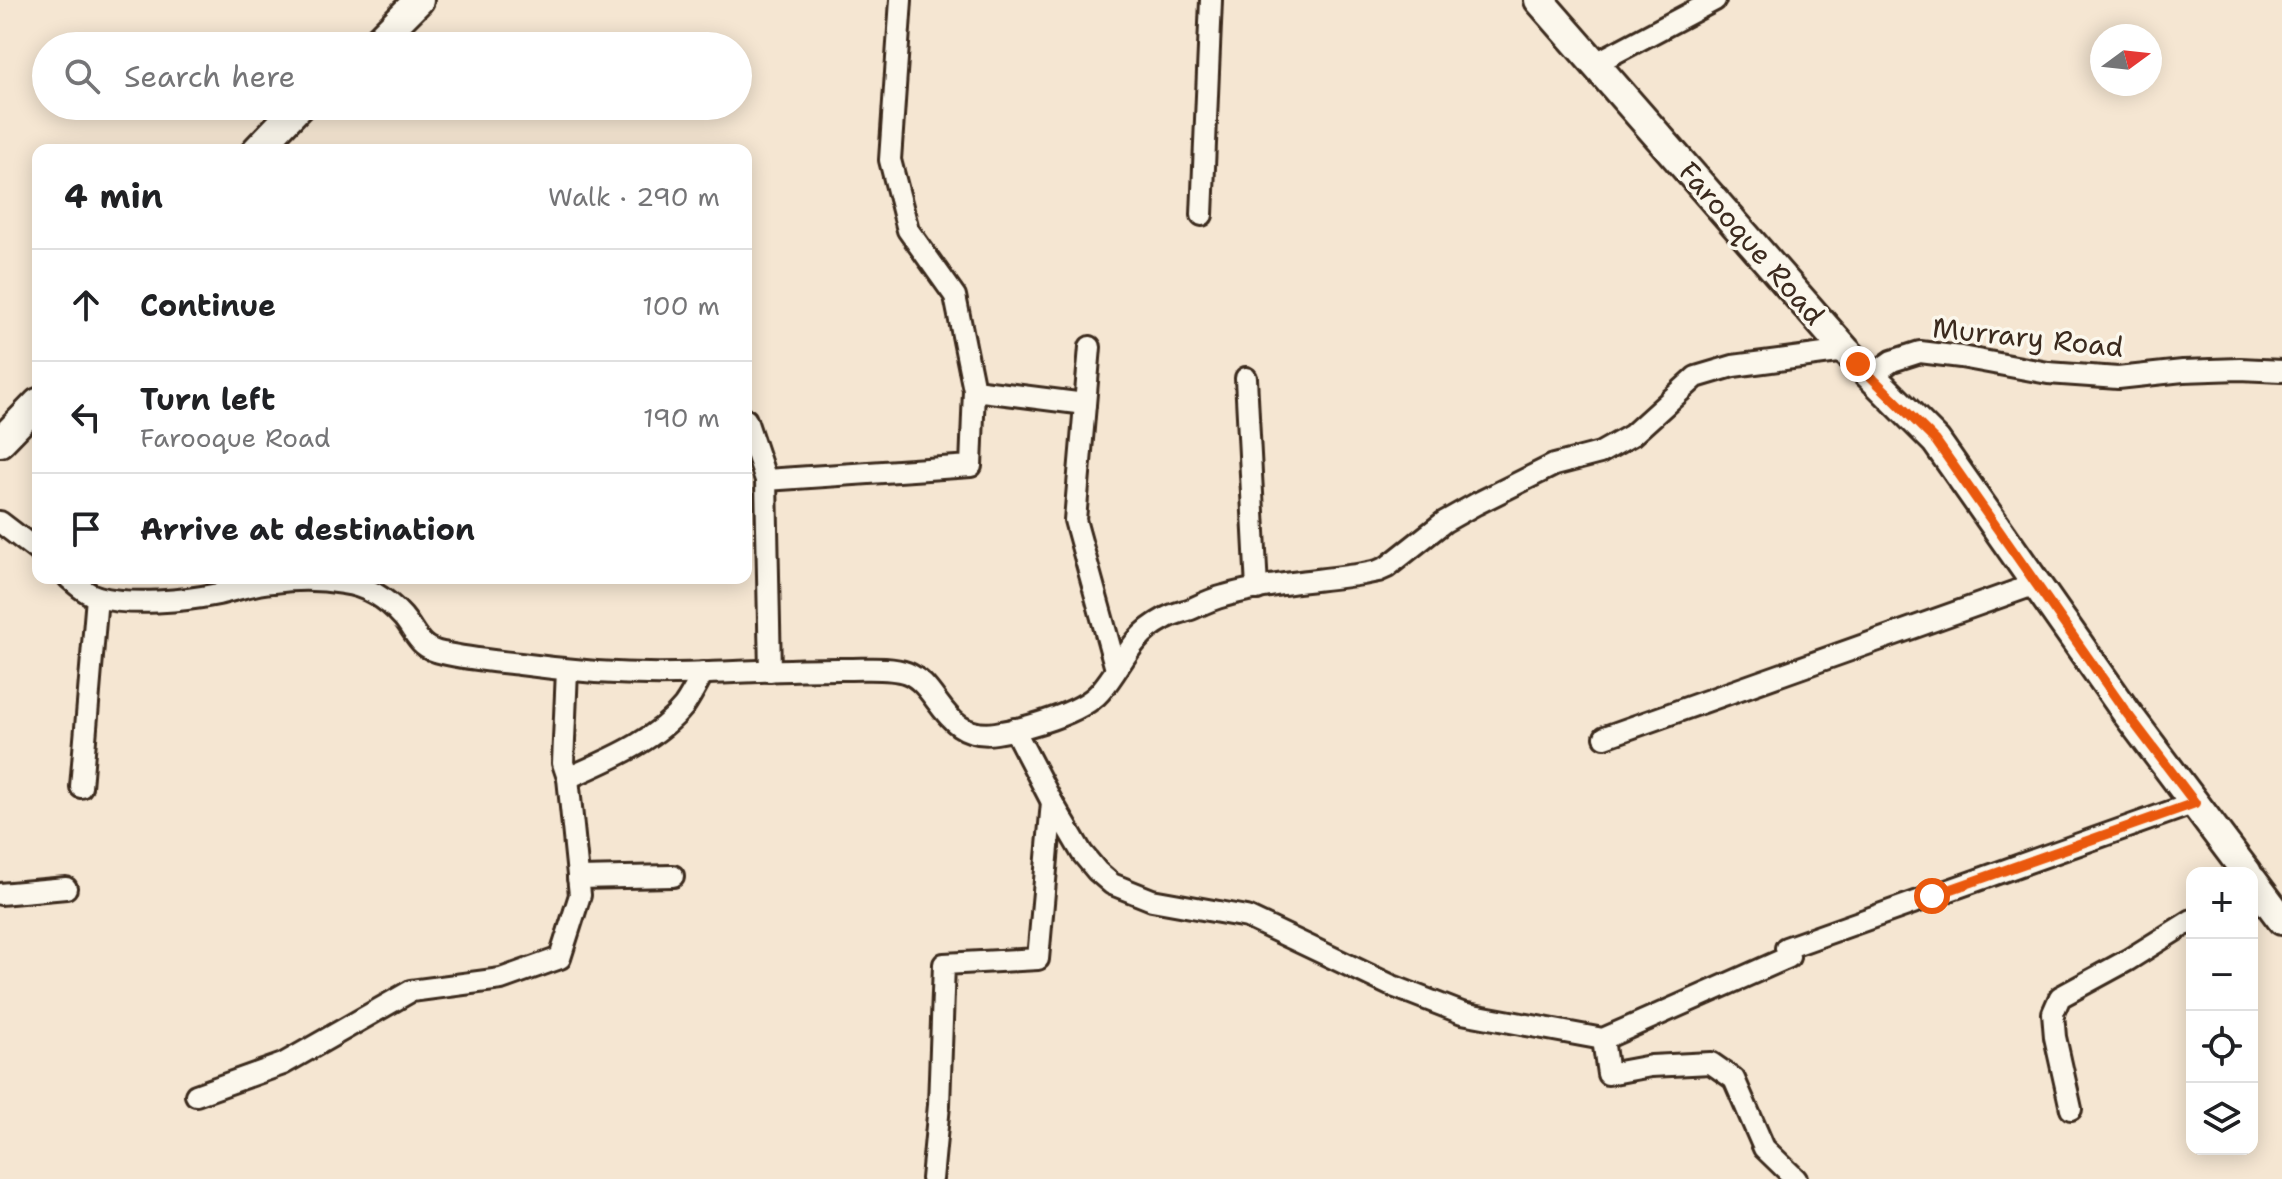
<!DOCTYPE html>
<meta charset="utf-8">
<style>
body{margin:0;font-family:"Shantell Sans",sans-serif;background:#f2f2f2;color:#202124}
.controls{position:absolute;right:24px;bottom:24px;display:grid;overflow:hidden;border-radius:16px;box-shadow:0 4px 20px #0003}
.controls button{width:72px;height:72px;display:grid;place-items:center;padding:0;border:0;border-bottom:2px solid #e0e0e0;background:#fff;color:#202124;font:40px sans-serif}
.compass{position:absolute;left:2090px;top:24px;width:72px;height:72px;border-radius:50%;background:#fff;box-shadow:0 4px 20px #0003;rotate:75deg}
.stop{position:absolute;width:24px;height:24px;margin:-18px;border:6px solid #ea580c;border-radius:50%;background:#fff}
.stop.end{background:#ea580c;border-color:#fff;box-shadow:0 2px 8px #0008}
.list{margin:0;padding:0;list-style:none}
h2{display:flex;justify-content:space-between;align-items:center;height:104px;margin:0;padding:0 32px;font-size:34px}
h2 small{font-size:26px;font-weight:400;color:#757577}
.list li{display:grid;grid-template-columns:52px 1fr auto;gap:24px;align-items:center;box-sizing:border-box;height:112px;padding:0 32px;border-top:2px solid #e0e0e0}
.list b{display:block;font-size:30px;white-space:nowrap}
.list p{margin:0;font-size:26px;white-space:nowrap;color:#757577}
.list em{font-size:26px;font-style:normal;color:#757577}
.icon{flex:none;width:44px;height:44px;fill:none;stroke:currentColor;stroke-width:2;stroke-linecap:round;stroke-linejoin:round}
.map{position:relative;flex:none;width:2282px;height:1179px;overflow:hidden}
.search{position:absolute;background:#fff;box-shadow:0 4px 20px #0003;left:32px;top:32px;width:720px;height:88px;display:flex;align-items:center;gap:20px;box-sizing:border-box;padding:0 28px;border-radius:44px;color:#757577;font-size:30px}
.panel{position:absolute;background:#fff;box-shadow:0 4px 20px #0003;left:32px;top:144px;width:720px;height:440px;border-radius:16px}
.map>svg:first-child{display:block}
.lines{fill:none;stroke-linecap:round;stroke-linejoin:round}
.street-casing{stroke:#3b2a1e;stroke-width:26}
.secondary-casing{stroke:#3b2a1e;stroke-width:34}
.street{stroke:#fbf7ec;stroke-width:20}
.secondary{stroke:#fbf7ec;stroke-width:28}
.route{stroke:#ea580c;stroke-width:10}
.labels{text-anchor:middle;dominant-baseline:central;stroke-width:7;stroke-linejoin:round;paint-order:stroke}
.street-label{font-size:28px;fill:#3b2a1e;stroke:#fbf7ec}
</style>
<div class="map">
<svg width="2282" height="1179" viewBox="0 0 2282 1179">
<rect width="100%" height="100%" fill="#f5e6d2"/>
<filter id="ink" filterUnits="userSpaceOnUse"><feTurbulence type="fractalNoise" baseFrequency=".0125" numOctaves="2"/><feDisplacementMap in="SourceGraphic" scale="16" xChannelSelector="R" yChannelSelector="G"/><feConvolveMatrix kernelMatrix="1 2 1 2 8 2 1 2 1" color-interpolation-filters="sRGB"/></filter>
<g filter="url(#ink)">
<g class="lines">
<g class="street-casing">
<g id="street">
<polyline points="901,0 890,160 908,230 955,296 974,390 1085,404"/>
<polyline points="1594,64 1715,0"/>
<polyline points="1202,215 1211,0"/>
<polyline points="1090,347 1075,520 1116,669"/>
<polyline points="1871,376 1892,361 1920,352 1961,357 2048,373 2118,378 2183,371 2240,369 2282,371"/>
<polyline points="1246,378 1257,589"/>
<polyline points="746,420 766,480 770,671"/>
<polyline points="766,480 971,466 974,390"/>
<polyline points="0,522 38,551"/>
<path d="M69 578C78 586 87 594 98 597 131 606 184 601 218 594 236 590 254 583 273 582 296 579 320 579 343 583 367 586 387 599 403 617 417 634 418 648 443 653 468 659 494 661 520 664 571 671 623 675 675 674 734 673 792 668 851 669 868 669 891 667 907 673 940 686 943 741 996 733 1024 729 1082 713 1100 692 1124 665 1128 638 1164 619 1172 614 1182 612 1191 609 1202 604 1212 599 1224 596 1268 583 1317 581 1363 574L1378 571 1387 567 1444 522 1476 504 1554 465 1600 453 1632 435 1696 377 1733 366 1846 351"/>
<polyline points="1014,729 1052,802 1082,853 1097,871 1112,884 1152,900 1247,917 1390,985 1462,1013 1603,1039 1789,957"/>
<polyline points="1605,737 2036,584"/>
<path d="M568 778C608 760 656 741 684 706 691 696 697 684 703 673"/>
<polyline points="81,787 97,597"/>
<polyline points="578,878 673,876"/>
<polyline points="0,894 66,888"/>
<polyline points="1786,948 2195,803"/>
<polyline points="1603,1039 1608,1074 1651,1066 1711,1063 1734,1079 1764,1148 1796,1179"/>
<polyline points="196,1095 283,1064 411,991 501,979 560,958 580,895 568,778 563,763 567,670"/>
<polyline points="2071,1109 2055,1037 2053,1013 2060,997 2128,960 2192,920"/>
<polyline points="932,1179 939,1105 944,964 1038,959 1052,802"/>
</g>
</g>
<g class="secondary-casing">
<g id="secondary">
<polyline points="1539,0 1846,351 1936,441 2126,712 2247,873"/>
<polyline points="373,46 419,0"/>
<polyline points="257,150 299,106"/>
<polyline points="0,442 38,403"/>
<polyline points="2252,880 2282,920"/>
</g>
</g>
<use href="#street" class="street"/>
<use href="#secondary" class="secondary"/>
</g>
</g>
<g class="lines" filter="url(#ink)">
<polyline class="route" points="1858,364 1936,441 2126,712 2195,803 1932,896"/>
</g>
<g class="labels">
<g class="street-label">
<text transform="translate(1752 243) rotate(49)">Farooque Road</text>
<text transform="translate(2028 337) rotate(6)">Murrary Road</text>
</g>
</g>
</svg>
<div class="controls">
<button>+</button>
<button>−</button>
<button><svg class="icon" aria-label="locate" viewBox="0 0 24 24"><circle cx="12" cy="12" r="6"/><path d="M12 2v4M12 18v4M2 12h4M18 12h4"/></svg></button>
<button><svg class="icon" aria-label="layers" viewBox="0 0 24 24"><path d="M12 4l9 5-9 5-9-5zM3 14l9 5 9-5"/></svg></button>
</div>
<svg class="compass" viewBox="-18 -18 36 36"><path d="M0-13l5 13h-10z" fill="#e53935"/><path d="M0 13l5-13h-10z" fill="#757577"/></svg>
<div class="stop" style="left:1932px;top:896px"></div>
<div class="stop end" style="left:1858px;top:364px"></div>
<div class="search"><svg class="icon" aria-label="search" viewBox="0 0 24 24"><circle cx="10" cy="10" r="6"/><path d="M15 15l6 6"/></svg>Search here</div>
<section class="panel">
<h2>4 min<small>Walk · 290 m</small></h2>
<ul class="list">
<li><svg class="icon" aria-label="ahead" viewBox="0 0 24 24"><path d="M12 20V5M6 11l6-6 6 6"/></svg><div><b>Continue</b></div><em>100 m</em></li>
<li><svg class="icon" aria-label="left" viewBox="0 0 24 24"><path d="M17 20v-9H6M10 6l-5 5 5 5"/></svg><div><b>Turn left</b><p>Farooque Road</p></div><em>190 m</em></li>
<li><svg class="icon" aria-label="arrive" viewBox="0 0 24 24"><path d="M6 21V4h12l-3 4 3 4H6"/></svg><div><b>Arrive at destination</b></div></li>
</ul>
</section>
</div>
